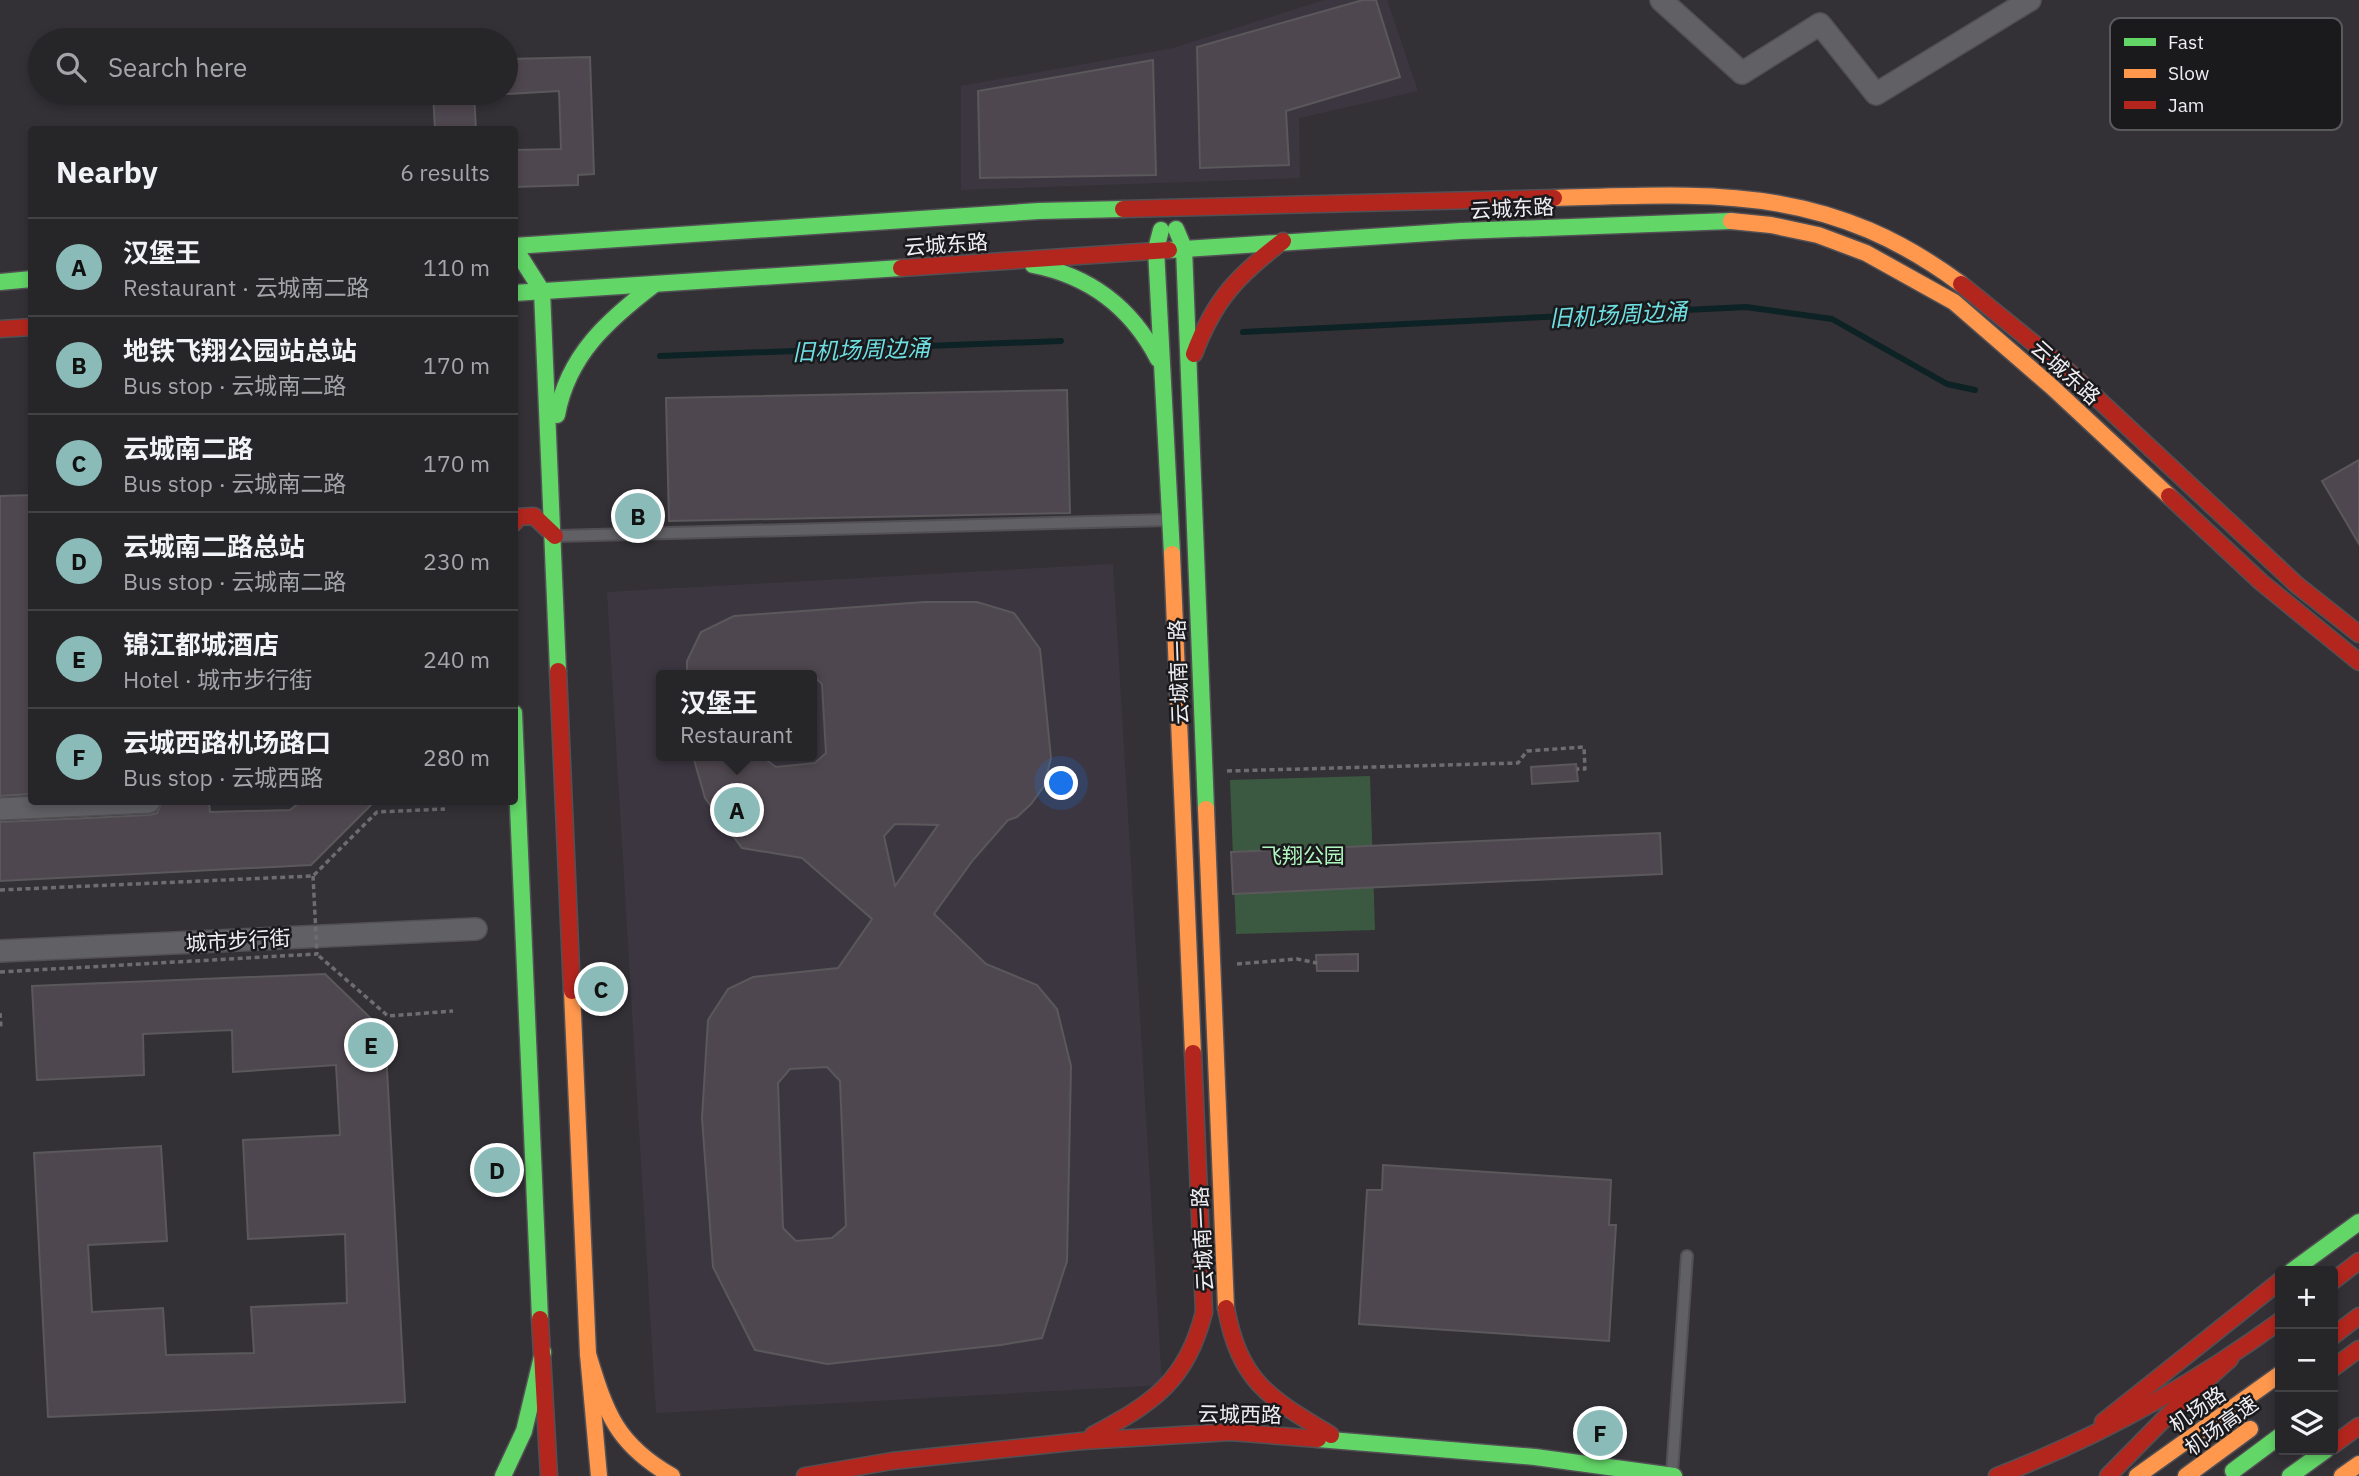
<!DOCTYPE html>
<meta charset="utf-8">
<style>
body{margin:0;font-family:"IBM Plex Sans","Noto Sans SC",sans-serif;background:#323134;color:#f1f3f6}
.controls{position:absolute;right:21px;bottom:21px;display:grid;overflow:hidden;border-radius:7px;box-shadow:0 4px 10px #0003}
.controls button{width:63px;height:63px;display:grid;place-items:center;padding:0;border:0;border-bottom:2px solid #424245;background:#262528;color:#f1f3f6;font:35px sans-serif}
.you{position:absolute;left:1062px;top:784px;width:24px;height:24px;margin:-18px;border:5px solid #fff;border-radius:50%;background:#1a73e8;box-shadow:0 0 0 10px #1a73e833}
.badge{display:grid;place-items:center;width:46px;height:46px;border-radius:50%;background:#8bbbb9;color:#111;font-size:23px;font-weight:700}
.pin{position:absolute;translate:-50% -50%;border:4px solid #fff;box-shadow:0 2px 7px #0006}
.popup{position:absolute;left:656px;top:670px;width:161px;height:91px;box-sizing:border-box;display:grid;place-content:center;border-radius:7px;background:#262528;filter:drop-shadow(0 2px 5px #0005);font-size:23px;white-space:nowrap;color:#a4a5a8}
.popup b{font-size:26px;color:#f1f3f6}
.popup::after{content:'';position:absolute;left:50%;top:100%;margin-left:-14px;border:14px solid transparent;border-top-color:#262528}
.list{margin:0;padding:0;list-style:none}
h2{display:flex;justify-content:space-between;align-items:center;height:91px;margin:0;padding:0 28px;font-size:30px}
h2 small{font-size:23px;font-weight:400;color:#a4a5a8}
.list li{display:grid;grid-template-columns:46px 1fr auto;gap:21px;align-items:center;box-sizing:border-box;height:98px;padding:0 28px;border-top:2px solid #424245}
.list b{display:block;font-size:26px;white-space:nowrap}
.list p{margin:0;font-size:23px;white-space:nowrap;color:#a4a5a8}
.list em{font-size:23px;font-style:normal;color:#a4a5a8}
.icon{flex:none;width:38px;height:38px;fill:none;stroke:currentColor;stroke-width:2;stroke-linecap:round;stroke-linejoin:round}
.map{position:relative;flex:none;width:2359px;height:1476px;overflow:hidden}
.search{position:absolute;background:#262528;box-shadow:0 4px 10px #0003;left:28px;top:28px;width:490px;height:77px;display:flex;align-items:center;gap:18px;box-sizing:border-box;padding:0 24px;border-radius:38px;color:#a4a5a8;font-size:26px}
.panel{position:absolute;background:#262528;box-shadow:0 4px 10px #0003;left:28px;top:126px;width:490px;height:679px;border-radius:7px}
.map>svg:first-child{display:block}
.built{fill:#3c3641;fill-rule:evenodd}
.green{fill:#3b5941}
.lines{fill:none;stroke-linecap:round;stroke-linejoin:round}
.stream{stroke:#0d2224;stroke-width:6}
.building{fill:#4f474f;stroke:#5a585b;stroke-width:2;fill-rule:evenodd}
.lane-casing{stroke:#525054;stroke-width:14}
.street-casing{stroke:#525054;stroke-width:24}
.fast-casing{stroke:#525054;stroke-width:19}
.slow-casing{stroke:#525054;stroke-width:19}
.jam-casing{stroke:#525054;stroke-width:19}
.path{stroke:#6d6c6e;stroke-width:3.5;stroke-dasharray:5 3.5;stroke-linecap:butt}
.lane{stroke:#616064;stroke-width:10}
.street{stroke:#616064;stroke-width:21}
.fast{stroke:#63d668;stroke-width:16}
.slow{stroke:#ff974d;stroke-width:16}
.jam{stroke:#b3261e;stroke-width:16}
.path-bridge{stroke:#6d6c6e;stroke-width:3.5;stroke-dasharray:5 3.5;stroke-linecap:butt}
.labels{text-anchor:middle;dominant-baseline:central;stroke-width:5;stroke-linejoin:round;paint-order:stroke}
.street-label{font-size:21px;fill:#efeef2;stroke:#1a191c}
.park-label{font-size:21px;fill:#b0f7bf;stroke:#1a191c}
.water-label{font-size:23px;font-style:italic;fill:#6ddfe2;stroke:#1a191c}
.key{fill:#1a191c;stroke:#5a595c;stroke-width:2}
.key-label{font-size:19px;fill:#efeef2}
</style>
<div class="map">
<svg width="2359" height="1476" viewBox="0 0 2359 1476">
<rect width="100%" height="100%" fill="#333136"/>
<g class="built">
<polygon points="1324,0 1387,0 1418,91 1299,118 1300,178 961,190 961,86 1173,48"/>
<path d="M1113 564 1162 1385 656 1413 607 592ZM662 675H812V756H662Z"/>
</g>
<polygon class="green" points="1370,776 1375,930 1236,934 1230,780"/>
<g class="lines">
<g class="stream">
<polyline points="1243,332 1746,307 1832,319 1947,384 1975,390"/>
<polyline points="660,356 1061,341"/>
</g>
</g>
<g class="building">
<polygon points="1363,0 1376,0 1400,77 1286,111 1289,165 1200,168 1197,47"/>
<polygon points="590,57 594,174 578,175 578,185 514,187 514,150 561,149 559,91 506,94 506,59"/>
<polygon points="1153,60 1156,175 980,178 978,91"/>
<polygon points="433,93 474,93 476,130 435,130"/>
<polygon points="1067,390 1070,513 669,521 666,398"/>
<polygon points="2359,460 2359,544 2322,481"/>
<polygon points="32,495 32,794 0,796 0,496"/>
<path d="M924 602H977L1014 613 1040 649 1051 758 1044 786 1031 804 1017 817 1008 820 973 860 934 914 986 964 1037 985 1057 1009 1071 1066 1067 1261 1042 1338 1001 1345 827 1364 755 1350 713 1267 702 1118 708 1020 728 989 753 977 838 968 872 919 802 858 742 848 705 798 693 756H761L776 767 815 763 826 753 822 684 811 674 687 675V661L701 632 734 616ZM895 824 938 825 895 886 884 836ZM827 1067 840 1081 846 1226 832 1238 796 1241 783 1228 778 1083 790 1069Z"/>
<polygon points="1576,764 1578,781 1532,784 1531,767"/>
<polygon points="162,802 209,802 210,812 290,810 300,802 374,802 311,865 0,881 0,822 150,815 157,813"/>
<polygon points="1660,833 1662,874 1233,894 1231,852"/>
<polygon points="1358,954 1358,971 1317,971 1316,955"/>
<polygon points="325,974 385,1032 405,1402 48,1417 34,1153 161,1146 167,1241 88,1245 92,1312 163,1308 166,1355 254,1353 251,1307 347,1303 345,1234 248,1239 243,1140 340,1135 336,1065 233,1072 232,1030 143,1034 144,1075 37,1080 32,986"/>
<polygon points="1383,1165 1611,1180 1609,1225 1616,1225 1609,1341 1359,1324 1367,1190 1382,1190"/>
</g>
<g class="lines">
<g class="lane-casing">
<g id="lane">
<polyline points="557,536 1168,520"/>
<polyline points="1672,1473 1687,1256"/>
</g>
</g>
<g class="street-casing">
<g id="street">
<polyline points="1661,0 1742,73 1820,24 1876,94 2030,0"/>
<polyline points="0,809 149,802"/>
<polyline points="0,951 476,929"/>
</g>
</g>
<g class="fast-casing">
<g id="fast">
<polyline points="1176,229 1184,248 1206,809"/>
<polyline points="1161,230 1156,249 1172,554"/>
<polyline points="514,246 1039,211 1123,209"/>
<polyline points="514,247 542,291 558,671"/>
<polyline points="1169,250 1461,231 1731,221"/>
<path d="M1033 265C1090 276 1131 307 1158 359"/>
<polyline points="0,282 32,279"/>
<polyline points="514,293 901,268"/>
<path d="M557 415C568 355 608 320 655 284"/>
<polyline points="514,713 540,1319"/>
<polyline points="2292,1271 2359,1222"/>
<polyline points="1318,1439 1535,1457 1674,1476"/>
<polyline points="2233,1471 2280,1436"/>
<polyline points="503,1476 524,1431 543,1352"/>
<polyline points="2290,1476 2326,1450"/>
</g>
</g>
<g class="slow-casing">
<g id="slow">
<path d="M1554 198C1713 194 1825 183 1961 284"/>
<polyline points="1731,221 1771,225 1818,235 1866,253 1954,302 2052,387 2169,496"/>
<polyline points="1172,554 1193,1053"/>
<polyline points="1206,809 1226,1308"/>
<polyline points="572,991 588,1354 599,1476"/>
<path d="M588 1354C606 1413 616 1444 672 1476"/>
<polyline points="2137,1476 2280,1374"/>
<polyline points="2186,1476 2250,1429"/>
<polyline points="2342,1476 2359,1464"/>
</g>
</g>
<g class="jam-casing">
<g id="jam">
<polyline points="1123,209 1554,198"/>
<polyline points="901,268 1169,250"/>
<polyline points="1961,284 2069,372 2297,585 2359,634"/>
<polyline points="0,329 32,327"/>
<path d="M1194 354C1214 300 1238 275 1283 241"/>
<polyline points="2169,496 2261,582 2359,662"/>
<polyline points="514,523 518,517 534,516 555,536"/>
<polyline points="558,671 572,991"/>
<polyline points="1193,1053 1204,1312"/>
<polyline points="2333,1281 2359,1261"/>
<path d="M1226 1308C1240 1383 1270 1398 1331 1435"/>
<polyline points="540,1319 549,1476"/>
<polyline points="2333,1336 2359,1316"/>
<polyline points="2333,1368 2359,1349"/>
<polyline points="2103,1422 2280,1281"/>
<path d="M1093 1435C1153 1403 1187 1381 1204 1312"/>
<polyline points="2333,1445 2359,1426"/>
<polyline points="805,1476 892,1461 1082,1441 1231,1432 1318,1439"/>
<path d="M1997 1476C2099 1437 2192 1385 2280 1321"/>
<polyline points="2108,1476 2171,1412 2230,1359"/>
</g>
</g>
<g class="path">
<polyline points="1227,771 1518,763 1527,751 1584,747 1585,769 1577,769"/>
<polyline points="0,890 313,876 377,812 445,809"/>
<polyline points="319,956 388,1016 453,1011"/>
<polyline points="1237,964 1297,959 1317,963"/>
<polyline points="0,1013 1,1028"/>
</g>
<use href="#lane" class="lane"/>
<use href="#street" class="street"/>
<use href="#fast" class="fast"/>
<use href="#slow" class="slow"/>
<use href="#jam" class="jam"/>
<polyline class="path-bridge" points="0,972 317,954 313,876"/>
</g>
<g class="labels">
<g class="street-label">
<text transform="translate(1512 208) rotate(-3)">云城东路</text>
<text transform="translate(946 244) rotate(-4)">云城东路</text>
<text transform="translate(2066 372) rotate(42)">云城东路</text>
<text transform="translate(1178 672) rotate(-92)">云城南一路</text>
<text transform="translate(238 940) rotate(-3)">城市步行街</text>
<text transform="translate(1202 1239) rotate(-93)">云城南一路</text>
<text transform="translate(2197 1409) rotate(-35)">机场路</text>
<text transform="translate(1240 1414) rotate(1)">云城西路</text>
<text transform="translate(2221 1425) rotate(-36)">机场高速</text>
</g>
<g class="park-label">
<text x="1303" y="855">飞翔公园</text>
</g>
<g class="water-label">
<text transform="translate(1618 314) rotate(-3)">旧机场周边涌</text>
<text transform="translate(861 349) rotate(-2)">旧机场周边涌</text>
</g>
</g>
<rect x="2110" y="18" width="232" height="112" rx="10" class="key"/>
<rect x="2124" y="38" width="32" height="8" fill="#63d668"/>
<rect x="2124" y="69" width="32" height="9" fill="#ff974d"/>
<rect x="2124" y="101" width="32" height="8" fill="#b3261e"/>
<g class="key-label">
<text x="2168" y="49">Fast</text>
<text x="2168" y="80">Slow</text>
<text x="2168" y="112">Jam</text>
</g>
</svg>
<div class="controls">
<button>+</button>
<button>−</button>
<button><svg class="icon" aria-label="layers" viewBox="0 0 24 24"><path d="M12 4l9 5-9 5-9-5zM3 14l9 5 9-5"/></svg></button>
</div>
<div class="you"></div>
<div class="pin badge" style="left:737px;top:810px">A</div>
<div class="popup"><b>汉堡王</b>Restaurant</div>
<div class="pin badge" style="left:638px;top:516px">B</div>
<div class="pin badge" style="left:601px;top:989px">C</div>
<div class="pin badge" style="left:497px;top:1170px">D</div>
<div class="pin badge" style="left:371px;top:1045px">E</div>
<div class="pin badge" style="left:1600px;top:1433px">F</div>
<div class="search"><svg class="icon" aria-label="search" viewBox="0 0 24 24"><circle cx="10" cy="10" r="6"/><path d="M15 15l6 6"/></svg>Search here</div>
<section class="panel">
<h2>Nearby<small>6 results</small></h2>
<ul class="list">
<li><span class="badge">A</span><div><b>汉堡王</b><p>Restaurant · 云城南二路</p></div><em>110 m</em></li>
<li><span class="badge">B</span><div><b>地铁飞翔公园站总站</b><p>Bus stop · 云城南二路</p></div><em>170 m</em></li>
<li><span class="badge">C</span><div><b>云城南二路</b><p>Bus stop · 云城南二路</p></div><em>170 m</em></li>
<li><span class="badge">D</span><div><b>云城南二路总站</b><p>Bus stop · 云城南二路</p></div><em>230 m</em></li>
<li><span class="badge">E</span><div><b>锦江都城酒店</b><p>Hotel · 城市步行街</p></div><em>240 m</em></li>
<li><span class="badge">F</span><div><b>云城西路机场路口</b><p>Bus stop · 云城西路</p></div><em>280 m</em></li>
</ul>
</section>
</div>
